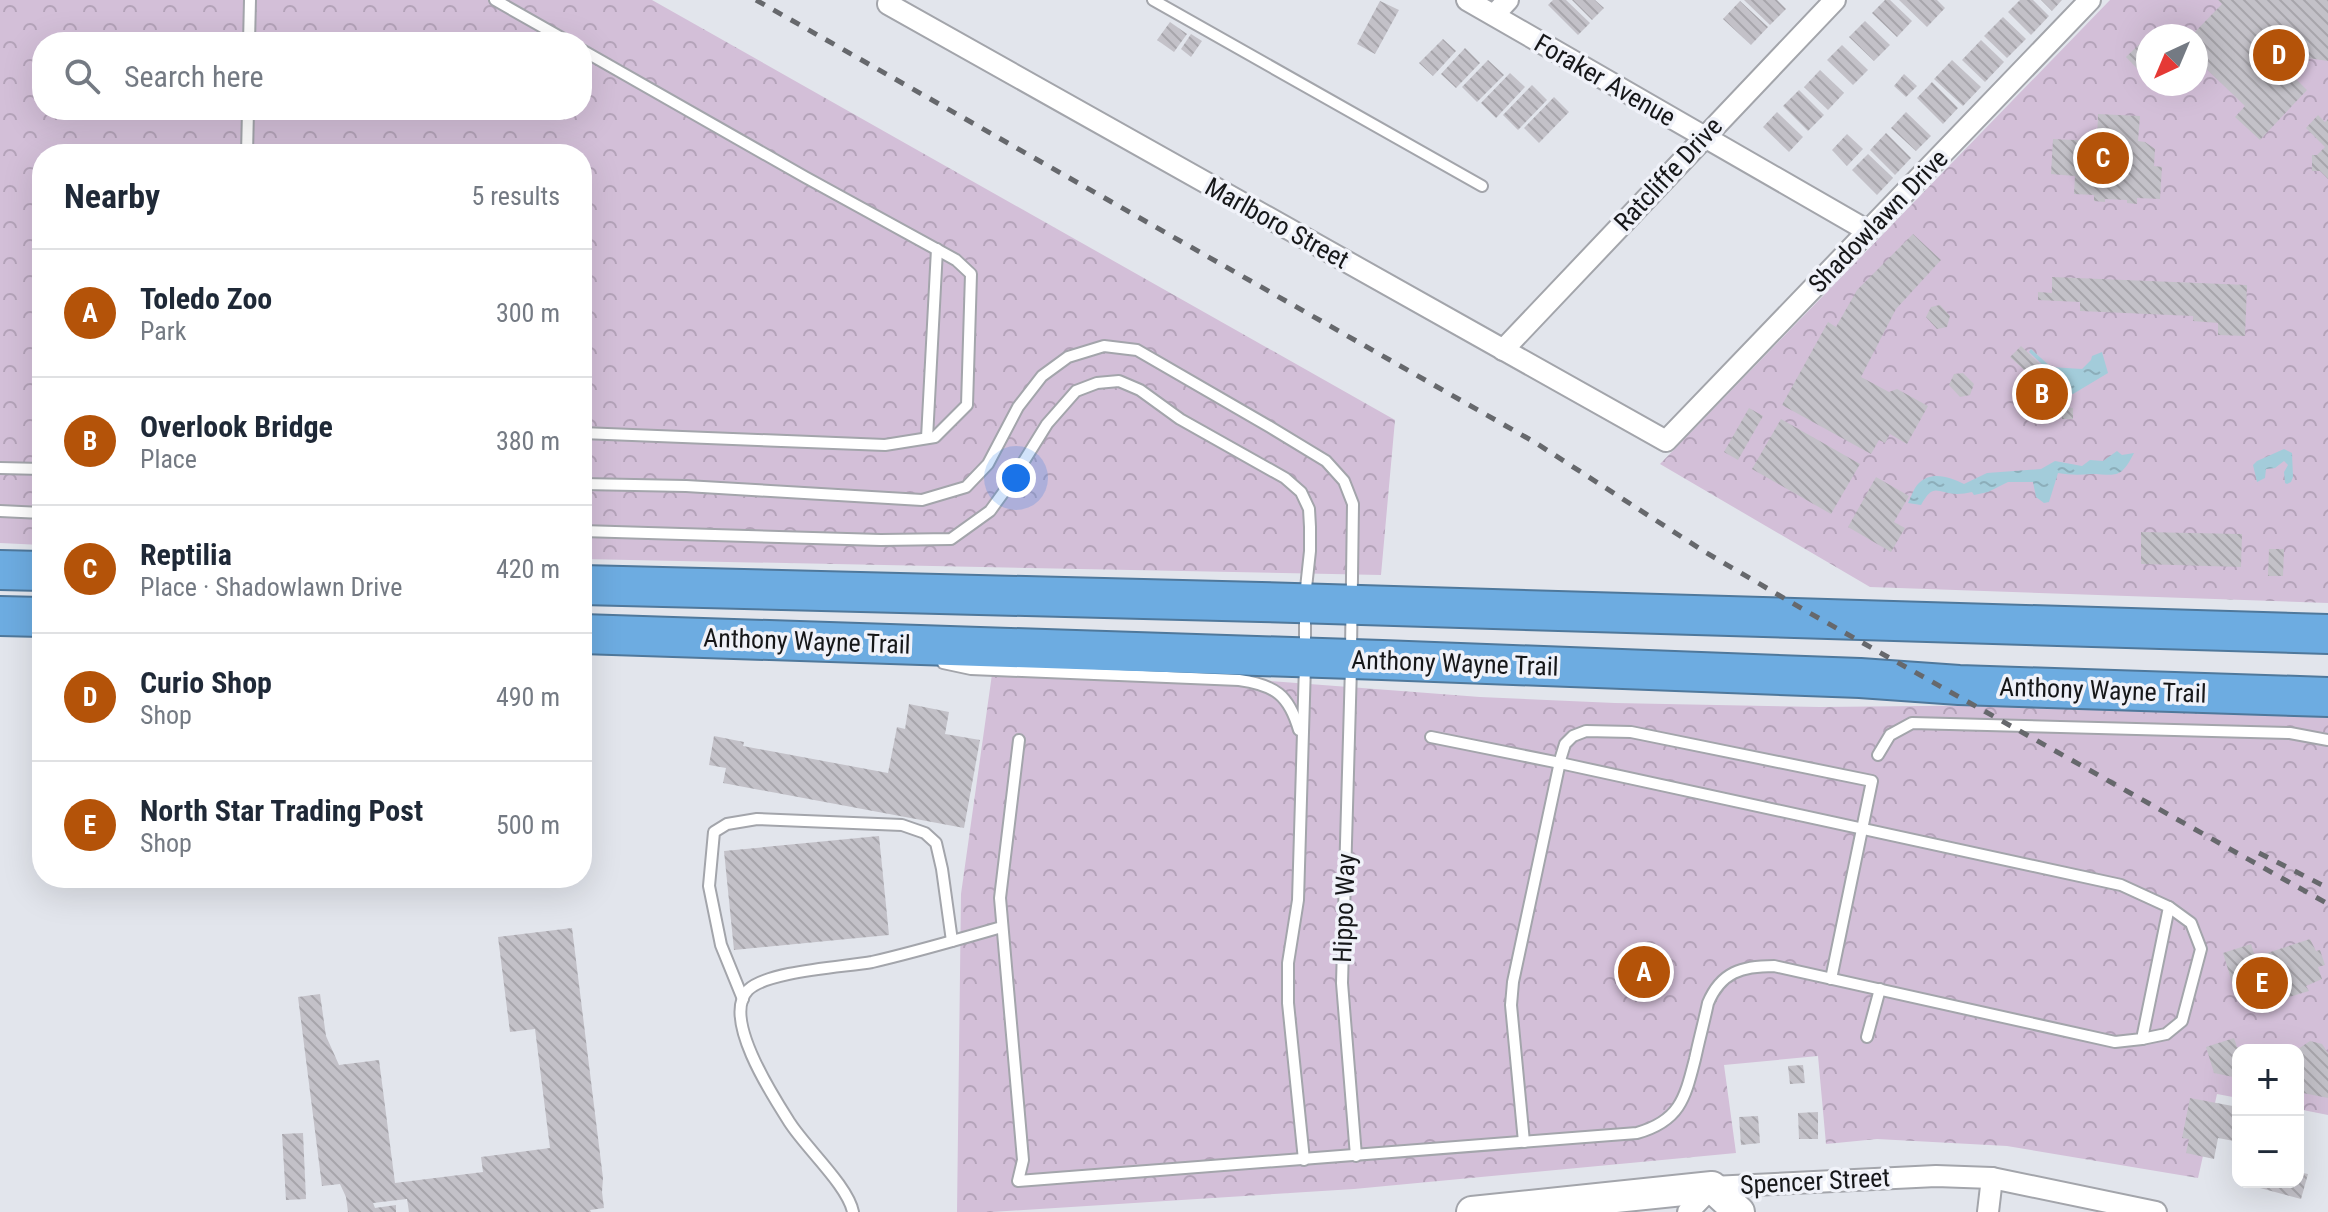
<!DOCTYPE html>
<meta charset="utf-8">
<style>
body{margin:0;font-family:"Roboto Condensed",sans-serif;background:#f2f2f3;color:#1f2937}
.controls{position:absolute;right:24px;bottom:24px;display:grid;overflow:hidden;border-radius:16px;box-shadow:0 8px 32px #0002}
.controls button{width:72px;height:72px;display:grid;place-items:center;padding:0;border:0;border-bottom:2px solid #e0e1e3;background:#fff;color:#1f2937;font:40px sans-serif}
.compass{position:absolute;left:2136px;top:24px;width:72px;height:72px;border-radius:50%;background:#fff;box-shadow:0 8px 32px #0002;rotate:224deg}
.you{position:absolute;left:1016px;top:478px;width:28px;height:28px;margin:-20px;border:6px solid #fff;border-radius:50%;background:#1a73e8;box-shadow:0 0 0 12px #1a73e833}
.badge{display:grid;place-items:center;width:52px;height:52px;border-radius:50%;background:#b45309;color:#fff;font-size:26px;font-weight:700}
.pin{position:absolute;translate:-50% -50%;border:4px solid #fff;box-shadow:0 2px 8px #0006}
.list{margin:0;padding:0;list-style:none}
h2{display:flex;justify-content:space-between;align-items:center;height:104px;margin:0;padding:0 32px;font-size:34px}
h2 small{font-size:26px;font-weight:400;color:#747a83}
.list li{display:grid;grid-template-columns:52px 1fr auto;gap:24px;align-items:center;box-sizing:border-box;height:128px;padding:0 32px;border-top:2px solid #e0e1e3}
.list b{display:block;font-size:30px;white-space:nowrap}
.list p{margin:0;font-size:26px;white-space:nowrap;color:#747a83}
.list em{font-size:26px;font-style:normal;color:#747a83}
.icon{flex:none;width:44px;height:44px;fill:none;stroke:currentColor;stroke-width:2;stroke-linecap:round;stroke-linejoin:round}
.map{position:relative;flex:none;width:2328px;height:1212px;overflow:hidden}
.search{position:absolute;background:#fff;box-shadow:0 8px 32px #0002;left:32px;top:32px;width:560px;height:88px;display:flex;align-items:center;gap:20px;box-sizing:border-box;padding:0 28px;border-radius:32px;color:#747a83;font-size:30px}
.panel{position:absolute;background:#fff;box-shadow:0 8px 32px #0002;left:32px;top:144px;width:560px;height:744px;border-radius:32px}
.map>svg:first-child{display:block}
.park{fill:url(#park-crowns);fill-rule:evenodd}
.water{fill:url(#water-ripples)}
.building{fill:url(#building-back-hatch)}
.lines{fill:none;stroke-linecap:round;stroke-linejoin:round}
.lane-casing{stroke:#a3a5ab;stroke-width:14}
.street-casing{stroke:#a3a5ab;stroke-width:24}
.secondary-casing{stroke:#a3a5ab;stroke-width:34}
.highway-casing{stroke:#4f789b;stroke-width:42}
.lane{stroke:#fff;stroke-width:10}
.street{stroke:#fff;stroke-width:20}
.secondary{stroke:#fff;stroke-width:30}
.highway{stroke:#6dace1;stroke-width:38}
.rail{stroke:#66686c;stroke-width:5;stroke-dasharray:10 10;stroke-linecap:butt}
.labels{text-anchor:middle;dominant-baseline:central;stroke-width:7;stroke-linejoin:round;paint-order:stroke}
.street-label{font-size:26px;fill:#161719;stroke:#f0f2f9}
</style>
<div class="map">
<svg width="2328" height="1212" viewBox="0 0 2328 1212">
<defs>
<pattern id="park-crowns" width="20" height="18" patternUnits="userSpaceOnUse" patternTransform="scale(2)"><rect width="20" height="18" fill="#d3bfd8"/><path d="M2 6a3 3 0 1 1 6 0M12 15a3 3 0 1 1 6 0" fill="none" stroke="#b4a3b9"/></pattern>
<pattern id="water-ripples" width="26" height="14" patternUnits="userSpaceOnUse" patternTransform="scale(2)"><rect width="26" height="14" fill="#a3ccda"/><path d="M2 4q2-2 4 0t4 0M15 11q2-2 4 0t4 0" fill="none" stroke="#8caeba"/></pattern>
<pattern id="building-back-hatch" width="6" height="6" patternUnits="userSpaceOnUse" patternTransform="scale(2)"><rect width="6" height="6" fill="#c3c1c8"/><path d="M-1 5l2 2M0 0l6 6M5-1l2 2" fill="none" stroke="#a7a5ab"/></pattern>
</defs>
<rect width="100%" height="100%" fill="#e2e5ec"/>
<g class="park">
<path d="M0 0H652L1395 420 1381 575 582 559V154H42V545L0 543ZM42 42H582V110H42Z"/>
<path d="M2110 0H2328V603L1870 587 1660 464ZM2148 36H2196V84H2148Z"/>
<polygon points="994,660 1480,697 1615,703 1820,707 2027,705 2328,717 2328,1115 2298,1109 2298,1050 2238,1050 2238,1098 2217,1094 2198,1178 2007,1146 1877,1139 1826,1144 1818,1056 1724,1065 1736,1153 1354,1189 992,1212 957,1212 961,894"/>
</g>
<g class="water">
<polygon points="2031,349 2051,367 2082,369 2091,360 2092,356 2102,352 2108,373 2073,394 2051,386 2049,371 2029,352"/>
<polygon points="2284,449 2292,453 2293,477 2291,482 2287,484 2285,483 2284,472 2288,465 2284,461 2275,468 2266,469 2265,478 2257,482 2253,465 2257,461"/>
<path d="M2117 451 2122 455 2134 453C2120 481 2115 474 2091 474 2080 475 2069 475 2058 473L2049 502 2044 503 2036 497 2033 482H2008L1988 492 1974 495 1972 492C1967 493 1962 494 1957 494 1936 493 1934 482 1921 505L1908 503C1911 497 1914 488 1918 484 1931 470 1950 477 1964 484L1987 473 2041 469 2055 461 2082 466 2090 460 2103 461Z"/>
</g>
<g class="building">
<polygon points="1553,0 1566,0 1590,23 1578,35 1548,5"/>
<polygon points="1572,0 1595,0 1604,8 1592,20"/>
<polygon points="1744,0 1777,0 1786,9 1770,25"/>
<polygon points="1885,0 1890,0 1912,21 1897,37 1872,13"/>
<polygon points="1899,0 1937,0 1945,8 1927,27"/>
<polygon points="2020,0 2033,0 2049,16 2031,35 2008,12"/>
<polygon points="2041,0 2062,0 2052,11"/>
<polygon points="2218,0 2328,0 2328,61 2308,58 2292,75 2307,90 2260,140 2235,117 2245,106 2196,59 2196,47 2198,45 2196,36 2191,36 2222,4"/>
<polygon points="1380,1 1399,10 1375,54 1357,44"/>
<polygon points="1740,1 1768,27 1751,45 1723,19"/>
<polygon points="2003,17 2026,39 2007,58 1984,36"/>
<polygon points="1865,21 1890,45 1874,61 1849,37"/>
<polygon points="1170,22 1187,34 1174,52 1157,40"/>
<polygon points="1191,34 1202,41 1191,57 1181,49"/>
<polygon points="2148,36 2148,80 2126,57"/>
<polygon points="1443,39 1456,51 1433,76 1419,63"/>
<polygon points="1981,40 2004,62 1985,82 1962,60"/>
<polygon points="1842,45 1868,70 1853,85 1827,60"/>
<polygon points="1465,48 1480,63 1456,88 1441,74"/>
<polygon points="1488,60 1504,75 1477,102 1462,87"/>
<polygon points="1952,60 1981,87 1963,106 1934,79"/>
<polygon points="1820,70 1844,93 1828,110 1804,87"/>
<polygon points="1510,73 1525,87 1496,118 1481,103"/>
<polygon points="1904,74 1917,86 1906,97 1894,86"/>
<polygon points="1932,82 1958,108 1943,124 1917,98"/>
<polygon points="1532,85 1547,100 1518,130 1503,115"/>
<polygon points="1799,90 1824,115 1808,131 1783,106"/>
<polygon points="1554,97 1569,112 1539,143 1524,128"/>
<polygon points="1777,112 1803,137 1789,152 1763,127"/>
<polygon points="1906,112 1931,136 1916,151 1891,128"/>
<polygon points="2098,114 2140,116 2138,141 2145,142 2155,149 2154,166 2162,167 2160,199 2137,198 2137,204 2127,203 2127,200 2105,199 2105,202 2094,201 2094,195 2074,194 2075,176 2051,174 2053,139 2097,141"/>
<polygon points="2318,115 2325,122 2328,119 2328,179 2320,171 2312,171 2312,155 2317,155 2325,147 2306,128"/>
<polygon points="1886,133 1911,158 1895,175 1870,150"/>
<polygon points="1847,134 1863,149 1847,166 1832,150"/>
<polygon points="1868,154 1893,178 1877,195 1852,170"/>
<polygon points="1913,234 1941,260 1896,309 1861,377 1889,392 1897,389 1928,406 1907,444 1890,434 1885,443 1879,440 1871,454 1782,405 1828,322 1836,327 1857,290"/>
<polygon points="2052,277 2247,285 2245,336 2218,335 2218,323 2193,321 2193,316 2080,311 2080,302 2038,300 2038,292 2052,293"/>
<polygon points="1940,305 1950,316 1947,327 1937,329 1926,317 1931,307"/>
<polygon points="2021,346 2047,371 2051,409 2049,420 2035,417 2036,410 2034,379 2010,357"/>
<polygon points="1963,373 1974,384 1970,395 1960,397 1949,385 1954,374"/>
<polygon points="2062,407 2073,408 2073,419 2062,419"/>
<polygon points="1749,408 1763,416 1738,460 1724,452"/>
<polygon points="1781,419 1860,464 1831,514 1752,469"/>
<polygon points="1876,477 1909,496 1894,522 1905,528 1891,552 1848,527"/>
<polygon points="2141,532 2242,534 2241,567 2141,564"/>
<polygon points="2269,549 2284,549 2283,576 2268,576"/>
<polygon points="909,704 949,712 945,734 980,740 964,828 723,783 726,768 709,765 714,736 744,742 743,746 888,773 897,727 905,729"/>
<polygon points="879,836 889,935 734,950 724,851"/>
<polygon points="572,928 603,1178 602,1192 604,1208 590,1210 591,1212 409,1212 407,1199 373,1203 375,1208 396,1205 396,1212 348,1212 346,1197 340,1184 322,1186 298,997 320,994 326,1036 339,1065 379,1060 395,1183 483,1172 481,1157 550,1148 535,1029 510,1032 498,937"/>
<polygon points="2310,939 2316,951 2320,950 2325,965 2318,967 2322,979 2306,986 2309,991 2289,997 2286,992 2251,1006 2237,999 2223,953 2251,944 2255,957"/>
<polygon points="2234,1038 2237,1047 2245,1049 2238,1050 2238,1078 2214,1073 2206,1047"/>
<polygon points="2310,1041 2322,1044 2328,1053 2328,1098 2298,1092 2298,1049"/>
<polygon points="1803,1065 1805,1083 1790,1084 1788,1066"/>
<polygon points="2190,1098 2238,1107 2238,1151 2232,1150 2234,1141 2218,1138 2214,1159 2186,1153 2189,1139 2182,1138"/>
<polygon points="1818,1112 1818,1139 1799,1139 1798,1113"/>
<polygon points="1758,1116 1760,1143 1741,1145 1739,1117"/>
<polygon points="303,1133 306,1199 286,1200 282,1134"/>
<polygon points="2298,1172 2308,1174 2301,1199 2260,1188 2262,1182 2298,1182"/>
</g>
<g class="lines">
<g class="lane-casing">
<g id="lane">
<polyline points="495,0 569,42"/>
<polyline points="1153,0 1482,186"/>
<polyline points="249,42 250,0"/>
<polyline points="582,50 805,177 956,260 971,274 967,405 935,437 885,445 582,433"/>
<polyline points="247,154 248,110"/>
<polyline points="927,438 937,249"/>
<polyline points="0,468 42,469"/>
<polyline points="582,484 686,486 922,500 966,487 988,464 1018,407 1042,376 1068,357 1104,346 1137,350 1270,427 1326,461 1344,481 1353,504 1351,651"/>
<polyline points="0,511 42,513"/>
<polyline points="582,531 881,540 951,539 990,511 1011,482 1047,424 1076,391 1097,383 1119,381 1140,390 1180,419 1285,478 1301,492 1309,509 1310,527 1310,551 1305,597 1305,649"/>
<path d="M943 663 971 669 1239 680C1275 685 1289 695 1299 730"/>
<polyline points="1351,667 1342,983 1356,1156"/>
<path d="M1019 740 1000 898 1023 1160 1018 1181 1637 1133C1680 1121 1685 1098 1695 1059 1699 1040 1704 1022 1708 1003 1721 972 1742 966 1774 966L2115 1042 2142 1039 2169 907 2121 885 1560 763 1431 737"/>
<polyline points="1878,755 1890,735 1912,723 2290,733 2328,740"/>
<polyline points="743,999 721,945 709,886 714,832 727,824 757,819 902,825 925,833 936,843 942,869 952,941"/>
<polyline points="1867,1037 1880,989"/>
<polyline points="2142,1039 2166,1034 2182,1021 2201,949 2191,923 2169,907"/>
<polyline points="1524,1142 1511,1005 1513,982 1561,757 1565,744 1573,736 1586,731 1631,732 1872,781 1831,979"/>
<polyline points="1304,1160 1288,1003 1288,963 1298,900 1305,665"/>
<path d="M853 1212C848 1186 806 1148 790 1123 774 1098 721 1018 748 990 767 971 844 967 872 962 916 952 959 939 1002 927"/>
</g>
</g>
<g class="street-casing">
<g id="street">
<polyline points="889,0 888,4 1666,441 2090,0"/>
<polyline points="1467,0 1868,231"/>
<polyline points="1494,15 1508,0"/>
<polyline points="1503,350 1835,0"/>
<polyline points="1688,1212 1712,1187 1936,1176 1992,1178 2156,1212"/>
<polyline points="1988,1212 1992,1178"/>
</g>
</g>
<g class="secondary-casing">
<polyline id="secondary" points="1472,1212 1712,1187 1739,1212"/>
</g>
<g class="highway-casing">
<g id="highway">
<polyline points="0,570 42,571"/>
<polyline points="582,585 1261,602 2328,634"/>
<polyline points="0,616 42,617"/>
<polyline points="582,634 1382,660 1860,678 1959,685 2328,697"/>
</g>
</g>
<use href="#lane" class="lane"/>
<use href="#street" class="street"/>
<use href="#secondary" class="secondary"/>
<use href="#highway" class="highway"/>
<g class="rail">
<polyline points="756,0 1536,443 1705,552 1806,611 2328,904"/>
<polyline points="2259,853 2328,888"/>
</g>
</g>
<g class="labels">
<g class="street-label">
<text transform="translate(1605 80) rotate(30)">Foraker Avenue</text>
<text transform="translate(1668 174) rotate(-47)">Ratcliffe Drive</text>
<text transform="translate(1878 221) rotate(-46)">Shadowlawn Drive</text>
<text transform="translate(1277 223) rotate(29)">Marlboro Street</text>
<text transform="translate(807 641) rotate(2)">Anthony Wayne Trail</text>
<text transform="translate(1455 663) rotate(2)">Anthony Wayne Trail</text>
<text transform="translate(2103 690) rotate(2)">Anthony Wayne Trail</text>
<text transform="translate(1344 908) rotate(-88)">Hippo Way</text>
<text transform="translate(1815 1181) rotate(-3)">Spencer Street</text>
</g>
</g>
</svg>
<div class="controls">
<button>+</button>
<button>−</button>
</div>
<svg class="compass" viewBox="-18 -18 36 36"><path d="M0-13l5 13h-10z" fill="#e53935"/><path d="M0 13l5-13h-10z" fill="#747a83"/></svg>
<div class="you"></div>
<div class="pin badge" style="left:1644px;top:972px">A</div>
<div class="pin badge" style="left:2042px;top:394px">B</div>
<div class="pin badge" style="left:2103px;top:158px">C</div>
<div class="pin badge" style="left:2279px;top:55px">D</div>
<div class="pin badge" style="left:2262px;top:983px">E</div>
<div class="search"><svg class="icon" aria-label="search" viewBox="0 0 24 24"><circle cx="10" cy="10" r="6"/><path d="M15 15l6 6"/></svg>Search here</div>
<section class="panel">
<h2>Nearby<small>5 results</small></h2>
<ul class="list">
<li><span class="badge">A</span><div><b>Toledo Zoo</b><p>Park</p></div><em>300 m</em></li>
<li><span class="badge">B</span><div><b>Overlook Bridge</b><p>Place</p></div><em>380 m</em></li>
<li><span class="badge">C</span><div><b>Reptilia</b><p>Place · Shadowlawn Drive</p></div><em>420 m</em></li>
<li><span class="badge">D</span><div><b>Curio Shop</b><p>Shop</p></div><em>490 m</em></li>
<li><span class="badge">E</span><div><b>North Star Trading Post</b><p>Shop</p></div><em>500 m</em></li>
</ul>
</section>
</div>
